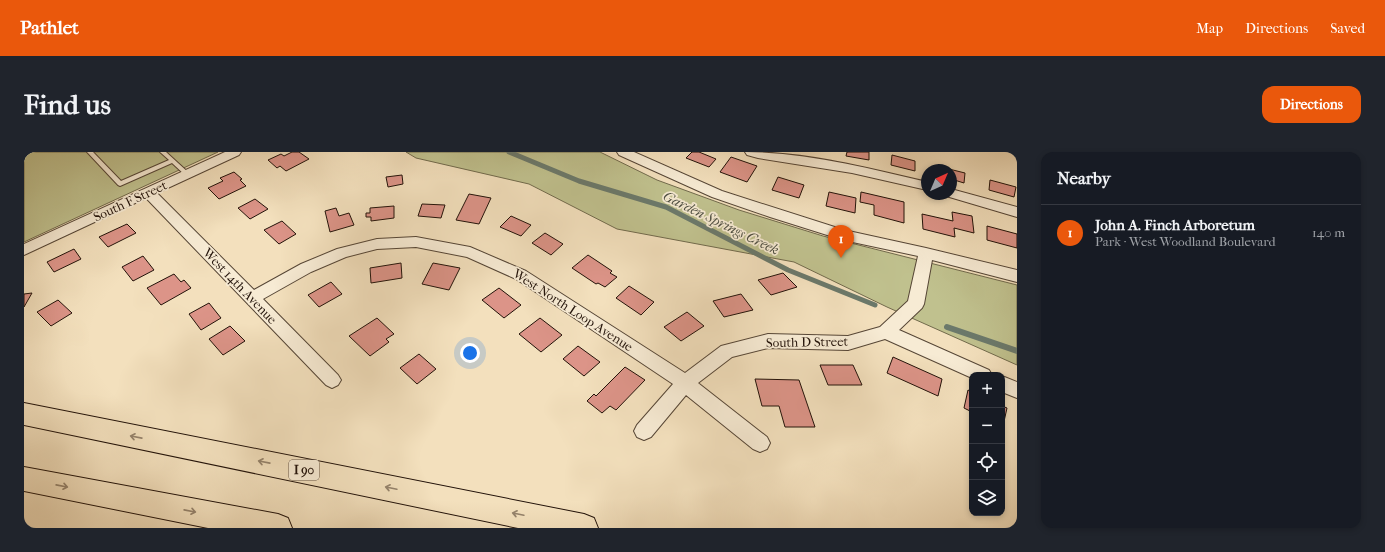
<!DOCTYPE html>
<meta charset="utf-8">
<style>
body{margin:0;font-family:"IM FELL French Canon",serif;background:#20242c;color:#f1f3f6}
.controls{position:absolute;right:12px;bottom:12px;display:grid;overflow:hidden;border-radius:8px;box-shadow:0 2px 6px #0003}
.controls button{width:36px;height:36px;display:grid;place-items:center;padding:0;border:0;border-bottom:1px solid #363941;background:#171b24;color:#f1f3f6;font:20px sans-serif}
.compass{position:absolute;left:897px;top:12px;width:36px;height:36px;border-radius:50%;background:#171b24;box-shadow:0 2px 6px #0003;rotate:44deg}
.you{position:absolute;left:446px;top:201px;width:14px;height:14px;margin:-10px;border:3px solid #fff;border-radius:50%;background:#1a73e8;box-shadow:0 0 0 6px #1a73e833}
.badge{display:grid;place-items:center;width:26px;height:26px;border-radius:50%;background:#ea580c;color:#fff;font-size:13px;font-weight:700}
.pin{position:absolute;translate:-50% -33px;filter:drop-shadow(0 1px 2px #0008)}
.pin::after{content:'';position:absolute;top:21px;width:14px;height:12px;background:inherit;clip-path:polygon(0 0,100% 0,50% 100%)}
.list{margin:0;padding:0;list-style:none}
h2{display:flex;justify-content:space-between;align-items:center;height:52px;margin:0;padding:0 16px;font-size:17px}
h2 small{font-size:13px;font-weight:400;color:#9ea1a6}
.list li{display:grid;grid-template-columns:26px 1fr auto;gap:12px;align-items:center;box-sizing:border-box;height:56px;padding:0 16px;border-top:1px solid #363941}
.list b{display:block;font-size:15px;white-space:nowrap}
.list p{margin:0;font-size:13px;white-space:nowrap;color:#9ea1a6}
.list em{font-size:13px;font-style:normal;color:#9ea1a6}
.icon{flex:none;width:22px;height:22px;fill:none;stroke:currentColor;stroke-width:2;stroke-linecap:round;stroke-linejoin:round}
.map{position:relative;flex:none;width:993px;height:376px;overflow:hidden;border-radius:12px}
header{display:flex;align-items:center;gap:24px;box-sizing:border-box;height:56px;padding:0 20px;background:#ea580c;color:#fff}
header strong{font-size:19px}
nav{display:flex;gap:22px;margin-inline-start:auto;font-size:14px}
.intro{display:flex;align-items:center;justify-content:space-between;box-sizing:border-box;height:96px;padding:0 24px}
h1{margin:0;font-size:28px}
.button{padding:10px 18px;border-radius:12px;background:#ea580c;color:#fff;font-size:14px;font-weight:700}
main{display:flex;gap:24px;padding:0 24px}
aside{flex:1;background:#171b24;border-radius:12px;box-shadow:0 2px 6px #0003}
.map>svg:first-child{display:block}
.green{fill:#c0c18e;stroke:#716a4c}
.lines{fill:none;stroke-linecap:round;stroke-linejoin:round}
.stream-far1{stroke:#6b796b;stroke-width:5}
.stream{stroke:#6b796b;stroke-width:6}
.building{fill:#dc9488;stroke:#221209}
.lane-casing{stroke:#564636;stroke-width:2}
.street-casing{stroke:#564636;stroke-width:2}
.highway-casing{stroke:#221209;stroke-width:2}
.lane{fill:#f7ebd4;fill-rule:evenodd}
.street{fill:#f7ebd4;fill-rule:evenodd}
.highway{fill:#f3e0bd;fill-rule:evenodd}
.oneway{stroke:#95836c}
.labels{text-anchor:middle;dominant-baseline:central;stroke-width:3.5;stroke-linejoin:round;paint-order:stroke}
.shield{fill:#f7ebd4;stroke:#625346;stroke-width:1}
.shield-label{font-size:12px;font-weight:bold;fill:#221209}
.street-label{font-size:13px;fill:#221209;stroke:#f7ebd4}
.water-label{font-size:14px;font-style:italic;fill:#4d4e42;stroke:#f7ebd4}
</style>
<header>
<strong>Pathlet</strong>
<nav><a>Map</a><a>Directions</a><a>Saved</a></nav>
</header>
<div class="intro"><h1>Find us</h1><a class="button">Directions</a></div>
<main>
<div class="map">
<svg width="993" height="376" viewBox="0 0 993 376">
<rect width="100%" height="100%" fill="#f3e0bd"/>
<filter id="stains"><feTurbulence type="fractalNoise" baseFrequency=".005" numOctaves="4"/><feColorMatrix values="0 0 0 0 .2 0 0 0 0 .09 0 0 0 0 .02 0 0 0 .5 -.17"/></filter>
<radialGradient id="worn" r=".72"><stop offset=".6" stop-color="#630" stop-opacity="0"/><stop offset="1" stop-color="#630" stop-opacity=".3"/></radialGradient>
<g class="green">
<polygon points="0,0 194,0 0,90"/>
<polygon points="382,0 576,0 633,28 715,58 799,84 993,133 993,213 863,155 770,110 593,77 505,32 392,6"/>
</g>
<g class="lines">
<polyline class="stream-far1" points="485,0 555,29 642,55 764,118 851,153"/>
<polyline class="stream" points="923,175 993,199"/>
</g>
<g class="building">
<polygon points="268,0 275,0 285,7 262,19 256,14 253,16 244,8 257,2 260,4"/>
<polygon points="668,0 675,0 692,7 685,15 662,6"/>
<polygon points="823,0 845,0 845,8 822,4"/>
<polygon points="868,3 891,9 891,19 867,13"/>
<polygon points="707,5 733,14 723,30 696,20"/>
<polygon points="917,15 941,21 940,31 927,27 927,18 917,18"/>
<polygon points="210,20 218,27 216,28 222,34 195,47 184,36 199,29 196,26"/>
<polygon points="378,23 379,32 364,35 362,25"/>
<polygon points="754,25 780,33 775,46 748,38"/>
<polygon points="966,28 992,35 990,45 965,38"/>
<polygon points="805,40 832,46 831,61 802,54"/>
<polygon points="837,40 880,50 880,71 850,63 850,53 836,50"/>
<polygon points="445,42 467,46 455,72 432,68"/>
<polygon points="231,47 244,57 226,67 214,56"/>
<polygon points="398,52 421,53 417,66 394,64"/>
<polygon points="370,54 370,66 347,69 347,65 342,65 342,61 346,61 346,56"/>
<polygon points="312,56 315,64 325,61 330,73 306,80 301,59"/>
<polygon points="928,60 948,64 950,81 930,76 931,85 899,77 898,62 929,69"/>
<polygon points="487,64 507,73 497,84 476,75"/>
<polygon points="258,69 272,82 255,92 240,78"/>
<polygon points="103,72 112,81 84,95 75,85"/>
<polygon points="963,74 993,82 993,96 963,88"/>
<polygon points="521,81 539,92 527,103 508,91"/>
<polygon points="50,97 57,107 30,120 23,110"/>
<polygon points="564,103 588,119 586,121 593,125 581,135 574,131 572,132 548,116"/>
<polygon points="119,104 130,118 109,129 98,115"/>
<polygon points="377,111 378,126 347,131 346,116"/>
<polygon points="409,111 436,116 425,138 398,132"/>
<polygon points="759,121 773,135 747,143 734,128"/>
<polygon points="150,122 157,130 160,128 167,136 137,153 123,136"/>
<polygon points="307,130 318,142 295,155 284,143"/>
<polygon points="605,134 630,150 617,163 592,146"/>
<polygon points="475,136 497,153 480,166 458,148"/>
<polygon points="8,141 0,155 0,142"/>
<polygon points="717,142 729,158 700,165 689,149"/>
<polygon points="34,148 48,161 27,174 13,160"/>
<polygon points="185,151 197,166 177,178 165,162"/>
<polygon points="663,160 680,174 657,189 640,175"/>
<polygon points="353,166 370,182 362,187 365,190 346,204 325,184"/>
<polygon points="516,166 538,183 517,200 495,182"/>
<polygon points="206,174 221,189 199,203 185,187"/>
<polygon points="554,194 576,210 560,224 539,207"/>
<polygon points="395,202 412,217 393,232 376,216"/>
<polygon points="869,205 918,227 914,244 863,221"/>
<polygon points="796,213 829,213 838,233 804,233"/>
<polygon points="601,215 621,228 592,258 586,254 578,261 563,249 570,242 572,244"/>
<polygon points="731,227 775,228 791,275 761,275 755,254 738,254"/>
<polygon points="944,238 948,240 948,260 940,256"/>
<polygon points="978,254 983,256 979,274 978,274"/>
</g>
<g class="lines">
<g class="lane-casing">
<polygon id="lane" points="63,0 69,0 97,29 145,8 136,0 142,0 166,22 165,23 161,23 148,11 96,34 94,33"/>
</g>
<g class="street-casing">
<g id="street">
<polygon points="201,0 217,0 215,3 133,41 230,138 277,112 313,97 353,87 392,85 446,95 502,119 661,221 697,194 744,182 824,184 856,175 884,149 894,104 819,88 746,65 688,45 595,3 593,0 610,0 698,39 820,78 902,96 993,118 993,130 908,108 900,152 898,156 875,178 965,218 968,223 948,223 948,226 861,187 824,198 744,196 708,205 674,231 743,285 746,291 743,297 736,300 729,297 662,243 627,285 620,288 613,285 610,279 613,273 649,232 492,127 443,105 392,95 353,97 322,105 287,120 239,147 314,223 317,228 314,233 308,236 302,233 122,46 0,103 0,92"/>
<path d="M721 0C782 0 844 16 903 30V38L828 21 734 6 723 3Z"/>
<polygon points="927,37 993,55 993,65 922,44 921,42 927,42"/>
<polygon points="978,224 993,230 993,246 978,240"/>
</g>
</g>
<g class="highway-casing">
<g id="highway">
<polygon points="0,251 560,362 570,366 574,376 494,376 0,273"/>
<polygon points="0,315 254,362 264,366 268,376 184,376 0,339"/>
</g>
</g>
<use href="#lane" class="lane"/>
<use href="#street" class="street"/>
<use href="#highway" class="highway"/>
</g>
<defs><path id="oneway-shaft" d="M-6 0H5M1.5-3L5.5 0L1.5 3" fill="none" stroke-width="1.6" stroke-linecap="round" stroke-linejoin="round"/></defs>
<g class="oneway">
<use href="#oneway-shaft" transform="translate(112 285) rotate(-169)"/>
<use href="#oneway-shaft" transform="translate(240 310) rotate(-169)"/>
<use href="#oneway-shaft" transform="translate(38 334) rotate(11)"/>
<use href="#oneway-shaft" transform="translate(367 336) rotate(-168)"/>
<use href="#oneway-shaft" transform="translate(166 359) rotate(11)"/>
<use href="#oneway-shaft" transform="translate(494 362) rotate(-168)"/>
</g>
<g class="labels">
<rect class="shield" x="265" y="308" width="30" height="20" rx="3"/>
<g class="shield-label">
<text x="280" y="318">I 90</text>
</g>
<g class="street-label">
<text transform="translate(106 49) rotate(-25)">South F Street</text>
<text transform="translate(216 134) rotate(46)">West 14th Avenue</text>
<text transform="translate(549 158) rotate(33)">West North Loop Avenue</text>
<text transform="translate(783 190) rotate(-1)">South D Street</text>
</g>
<g class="water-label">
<text transform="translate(697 71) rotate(26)">Garden Springs Creek</text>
</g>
</g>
<rect width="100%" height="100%" filter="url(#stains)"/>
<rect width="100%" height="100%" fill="url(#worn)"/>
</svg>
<div class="controls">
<button>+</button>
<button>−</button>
<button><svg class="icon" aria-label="locate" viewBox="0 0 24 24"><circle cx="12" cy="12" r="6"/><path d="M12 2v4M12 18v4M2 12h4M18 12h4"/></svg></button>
<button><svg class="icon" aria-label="layers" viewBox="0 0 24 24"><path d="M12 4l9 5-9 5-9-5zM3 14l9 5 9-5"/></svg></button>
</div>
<svg class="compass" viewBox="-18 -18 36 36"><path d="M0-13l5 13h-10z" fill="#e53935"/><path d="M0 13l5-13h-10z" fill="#9ea1a6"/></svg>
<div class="you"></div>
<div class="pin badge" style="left:817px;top:106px">1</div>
</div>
<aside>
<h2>Nearby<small></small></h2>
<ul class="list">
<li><span class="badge">1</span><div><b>John A. Finch Arboretum</b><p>Park · West Woodland Boulevard</p></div><em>140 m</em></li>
</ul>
</aside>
</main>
